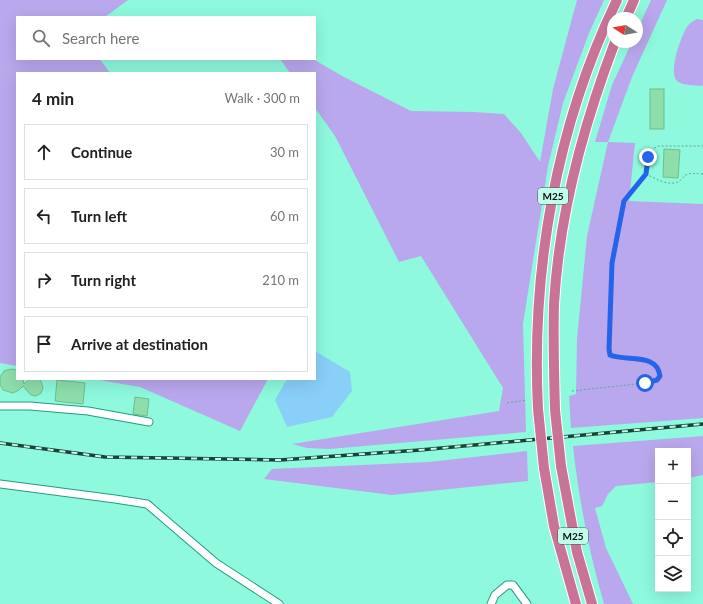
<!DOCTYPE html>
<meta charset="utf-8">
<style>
body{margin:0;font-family:Lato,sans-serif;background:#f2f2f2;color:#202124}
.controls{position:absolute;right:12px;bottom:12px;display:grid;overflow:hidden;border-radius:0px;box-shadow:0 4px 16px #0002}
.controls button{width:36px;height:36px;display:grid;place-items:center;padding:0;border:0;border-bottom:1px solid #e0e0e0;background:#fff;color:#202124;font:20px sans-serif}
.compass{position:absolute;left:607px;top:12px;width:36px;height:36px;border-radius:50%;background:#fff;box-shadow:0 4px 16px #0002;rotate:281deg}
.stop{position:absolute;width:12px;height:12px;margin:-9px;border:3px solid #2563eb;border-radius:50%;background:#fff}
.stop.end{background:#2563eb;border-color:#fff;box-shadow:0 1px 4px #0008}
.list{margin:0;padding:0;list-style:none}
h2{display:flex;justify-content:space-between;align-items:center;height:52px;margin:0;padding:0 16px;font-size:17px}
h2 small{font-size:13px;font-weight:400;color:#757577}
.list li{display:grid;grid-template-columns:26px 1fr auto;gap:12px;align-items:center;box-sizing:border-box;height:56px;margin:0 8px 8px;padding:0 8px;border:1px solid #e0e0e0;border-radius:0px}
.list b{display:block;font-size:15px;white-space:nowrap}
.list em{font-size:13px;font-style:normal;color:#757577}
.icon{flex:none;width:22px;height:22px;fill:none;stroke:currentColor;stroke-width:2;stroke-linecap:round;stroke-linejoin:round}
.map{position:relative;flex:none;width:703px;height:604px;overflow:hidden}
.search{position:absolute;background:#fff;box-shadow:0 4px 16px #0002;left:16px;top:16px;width:300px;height:44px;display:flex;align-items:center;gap:10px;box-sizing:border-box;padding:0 14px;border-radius:0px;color:#757577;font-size:15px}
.panel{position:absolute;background:#fff;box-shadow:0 4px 16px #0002;left:16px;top:72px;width:300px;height:308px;border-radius:0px}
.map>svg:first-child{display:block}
.green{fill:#b9a8ed}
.water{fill:#89cff8}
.building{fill:#8edeab;stroke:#6fbe8c}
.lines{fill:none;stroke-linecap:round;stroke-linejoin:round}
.minor-casing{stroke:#259b83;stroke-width:9}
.highway-casing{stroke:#fff;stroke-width:12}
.path{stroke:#5daa95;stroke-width:1;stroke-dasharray:2 2;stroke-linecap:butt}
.minor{stroke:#fff;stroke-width:7}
.highway{stroke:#c97496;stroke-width:10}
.rail-casing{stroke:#1c4238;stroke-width:3.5}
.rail{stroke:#c2fdec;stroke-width:2;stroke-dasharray:6;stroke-linecap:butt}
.highway-bridge-casing{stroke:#fff;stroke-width:12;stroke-linecap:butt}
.highway-bridge{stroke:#c97496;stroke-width:10}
.route{stroke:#2563eb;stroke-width:5}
.labels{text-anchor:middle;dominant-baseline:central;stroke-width:3.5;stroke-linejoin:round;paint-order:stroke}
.shield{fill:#c2fdec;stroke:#3a5b51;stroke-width:1}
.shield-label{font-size:10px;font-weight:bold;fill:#00150f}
</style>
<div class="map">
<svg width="703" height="604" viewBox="0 0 703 604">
<rect width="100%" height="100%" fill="#8ef9dd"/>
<g class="green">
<polygon points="0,0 128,0 105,17 17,17 17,59 100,59 110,73 17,73 17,366 0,363"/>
<polygon points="577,0 604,0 589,33 563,103 548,166 523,324 526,432 329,449 307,448 292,444 499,411 503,388 421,256 399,262 335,136 315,108 315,73 290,73 280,59 313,59 344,77 411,111 474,112 504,114 521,133 540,162 553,89"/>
<polygon points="651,0 667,0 632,77 608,142 635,143 629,201 703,204 703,418 571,428 569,396 576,394 577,339 587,236 608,142 595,142 612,85 632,42 637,42 637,31"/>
<path d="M697 19 703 20V85L702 86C694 85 683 86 677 81 668 72 681 36 687 27 690 23 693 21 697 19Z"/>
<polygon points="93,379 268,379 240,431 140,387"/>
<path d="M703 436V475L688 478V451H658V482L616 486 608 494 602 506 595 508 606 548 633 604H604C589 552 579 500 573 446Z"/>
<polygon points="527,451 528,481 392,495 264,479 272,469 429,462"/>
</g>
<polygon class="water" points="315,351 350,372 352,391 332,417 287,427 275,400 287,379 315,379"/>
<g class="building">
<rect x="650" y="89" width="14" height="40"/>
<polygon points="664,149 680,150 678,178 663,177"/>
<polygon points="11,369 17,370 17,379 23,379 24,384 30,379 38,379 41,381 43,388 41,393 36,396 31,395 23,386 19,390 13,393 3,390 0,384 0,377 4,371"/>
<polygon points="57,380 85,383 83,404 55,401"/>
<polygon points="135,397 149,399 147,416 133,414"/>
</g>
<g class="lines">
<g class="minor-casing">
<g id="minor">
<polyline points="0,406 30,406 88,411 149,422"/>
<polyline points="0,484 115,499 147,504 216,563 279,604"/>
<polyline points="491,604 495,595 507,585 513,585 527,604"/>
</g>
</g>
<g class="highway-casing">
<g id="highway">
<polyline points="626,18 634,0"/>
<path d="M538 409C531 270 556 126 617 0"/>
<path d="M555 410C554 374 553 339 554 304 559 214 583 126 615 42"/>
<polyline points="561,466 577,552 592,604"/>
<polyline points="544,468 554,526 576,604"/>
</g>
</g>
<g class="path">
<path d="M646 174C656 179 669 187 680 181 680 180 684 177 684 176 690 172 696 174 703 174"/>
<path d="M572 391 645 383 657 380 660 376C657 352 626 362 610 355L609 349 613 263 624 201 646 174 650 151 658 146H703"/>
<polyline points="507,403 527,400"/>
</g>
<use href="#minor" class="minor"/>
<use href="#highway" class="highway"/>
<g class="rail-casing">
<polyline id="rail" points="0,443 105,457 280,460 420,450 703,424"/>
</g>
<use href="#rail" class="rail"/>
<g class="highway-bridge-casing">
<g id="highway-bridge">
<polyline points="538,409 544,468"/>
<polyline points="555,410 561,466"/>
</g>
</g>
<use href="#highway-bridge" class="highway-bridge"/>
</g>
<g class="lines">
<path class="route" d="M645 383 657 380 660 376C657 352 626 362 610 355L609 349 612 263 624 201 646 174 648 157"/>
</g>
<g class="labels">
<g class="shield">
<rect x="538" y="188" width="30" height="16" rx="3"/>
<rect x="558" y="528" width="30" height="16" rx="3"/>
</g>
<g class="shield-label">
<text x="553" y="196">M25</text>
<text x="573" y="536">M25</text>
</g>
</g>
</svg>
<div class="controls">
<button>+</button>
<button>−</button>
<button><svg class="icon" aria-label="locate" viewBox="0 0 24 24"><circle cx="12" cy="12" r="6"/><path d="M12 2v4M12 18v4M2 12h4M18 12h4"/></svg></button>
<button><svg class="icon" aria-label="layers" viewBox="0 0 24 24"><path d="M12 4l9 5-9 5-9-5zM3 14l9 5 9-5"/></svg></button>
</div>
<svg class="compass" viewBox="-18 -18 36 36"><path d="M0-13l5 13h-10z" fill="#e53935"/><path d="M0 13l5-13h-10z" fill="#757577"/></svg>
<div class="stop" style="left:645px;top:383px"></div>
<div class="stop end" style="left:648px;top:157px"></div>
<div class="search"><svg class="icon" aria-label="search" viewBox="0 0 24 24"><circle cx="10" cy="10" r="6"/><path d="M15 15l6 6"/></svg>Search here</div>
<section class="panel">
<h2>4 min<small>Walk · 300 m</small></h2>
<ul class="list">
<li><svg class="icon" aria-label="ahead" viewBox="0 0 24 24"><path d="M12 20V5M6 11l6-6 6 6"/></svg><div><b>Continue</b></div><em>30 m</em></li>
<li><svg class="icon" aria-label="left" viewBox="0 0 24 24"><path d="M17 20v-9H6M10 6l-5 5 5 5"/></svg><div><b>Turn left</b></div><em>60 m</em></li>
<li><svg class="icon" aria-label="right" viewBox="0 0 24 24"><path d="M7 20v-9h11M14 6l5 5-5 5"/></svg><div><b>Turn right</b></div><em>210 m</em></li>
<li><svg class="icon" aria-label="arrive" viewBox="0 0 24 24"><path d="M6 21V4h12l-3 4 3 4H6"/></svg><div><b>Arrive at destination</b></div></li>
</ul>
</section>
</div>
